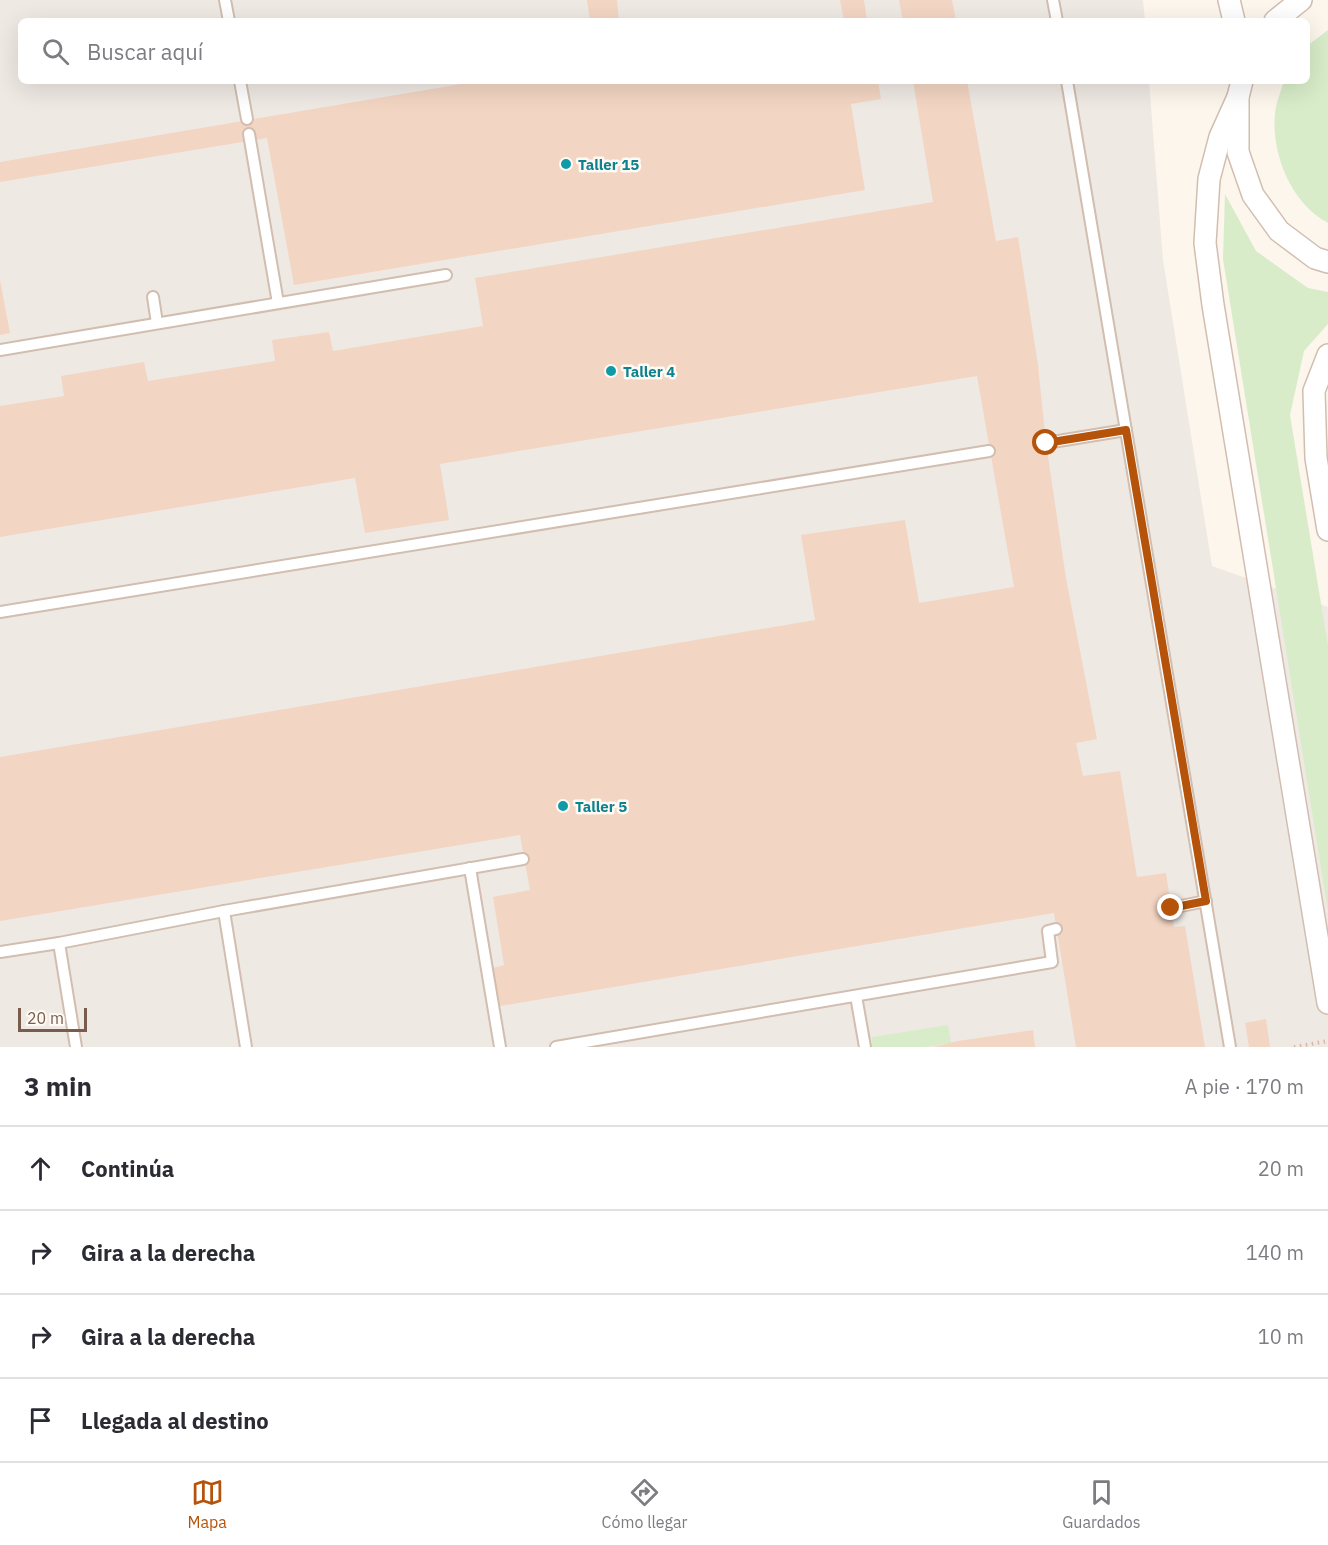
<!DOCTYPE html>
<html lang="es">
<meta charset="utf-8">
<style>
body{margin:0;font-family:"IBM Plex Sans",sans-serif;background:#f7f7f7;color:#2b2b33}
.scale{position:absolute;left:18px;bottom:15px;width:69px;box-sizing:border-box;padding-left:6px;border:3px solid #7a5c4d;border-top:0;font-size:16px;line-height:21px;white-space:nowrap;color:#7a5c4d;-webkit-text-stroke:4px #fffaf3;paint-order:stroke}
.stop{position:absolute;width:18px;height:18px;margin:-14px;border:4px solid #b45309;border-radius:50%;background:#fff}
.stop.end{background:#b45309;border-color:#fff;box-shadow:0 2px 6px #0008}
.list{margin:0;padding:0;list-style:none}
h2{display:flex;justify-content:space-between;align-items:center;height:78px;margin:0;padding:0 24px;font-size:26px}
h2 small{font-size:20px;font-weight:400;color:#7c7c81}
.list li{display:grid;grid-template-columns:39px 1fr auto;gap:18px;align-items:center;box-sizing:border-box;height:84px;padding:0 24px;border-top:2px solid #e1e1e2}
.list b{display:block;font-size:22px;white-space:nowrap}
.list em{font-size:20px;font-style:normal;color:#7c7c81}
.icon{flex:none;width:33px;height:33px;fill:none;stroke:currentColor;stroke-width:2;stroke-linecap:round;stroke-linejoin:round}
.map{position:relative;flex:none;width:1328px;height:1047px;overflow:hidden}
.search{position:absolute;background:#fff;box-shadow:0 6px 24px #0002;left:18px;right:18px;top:18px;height:66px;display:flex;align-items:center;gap:15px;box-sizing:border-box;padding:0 21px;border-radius:9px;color:#7c7c81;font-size:22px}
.sheet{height:414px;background:#fff}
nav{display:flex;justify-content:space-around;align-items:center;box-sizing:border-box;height:84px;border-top:2px solid #e1e1e2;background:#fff;font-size:16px;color:#7c7c81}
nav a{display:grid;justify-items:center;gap:3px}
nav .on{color:#b45309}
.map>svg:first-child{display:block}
.industrial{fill:#efe9e4}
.green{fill:#d8ecc9}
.building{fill:#f3d5c3}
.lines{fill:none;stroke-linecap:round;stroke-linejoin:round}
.service-casing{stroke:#d1beb0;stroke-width:14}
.minor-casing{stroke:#d1beb0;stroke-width:24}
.path{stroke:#d9b8a5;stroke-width:4;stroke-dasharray:1.5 4.5;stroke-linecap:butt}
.service{stroke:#fff;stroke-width:10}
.minor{stroke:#fff;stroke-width:21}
.route{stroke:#b45309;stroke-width:8}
.culture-dot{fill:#0f9aa8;stroke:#fffaf3;stroke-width:2}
.labels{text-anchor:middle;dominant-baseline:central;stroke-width:5;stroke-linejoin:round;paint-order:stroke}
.culture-label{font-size:15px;font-weight:bold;fill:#0d838f;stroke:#fffaf3;text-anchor:start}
</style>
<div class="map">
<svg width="1328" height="1047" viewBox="0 0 1328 1047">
<rect width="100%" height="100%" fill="#fdf6ec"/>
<polygon class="industrial" points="0,0 1143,0 1145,21 21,21 21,81 1149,81 1163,260 1212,566 1328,607 1328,1047 0,1047"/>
<g class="green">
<path d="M1328 30V223C1291 203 1271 154 1275 113 1276 103 1281 91 1284 81H1307V46Z"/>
<polygon points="1225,194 1256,251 1308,288 1328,292 1328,324 1304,351 1290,415 1328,646 1328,911 1223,259"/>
<polygon points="948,1025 951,1043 925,1047 872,1047 872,1037"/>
</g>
<g class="building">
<polygon points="587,0 617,0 619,21 590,21"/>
<polygon points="840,0 864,0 867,21 844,21"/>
<polygon points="899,0 952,0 956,21 903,21"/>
<polygon points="479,81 878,81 881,99 851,104 865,190 294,285 267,138 0,182 0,162"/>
<polygon points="913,81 967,81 996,241 1018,237 1038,365 1046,443 1066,578 1097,739 1076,743 1083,776 1120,771 1137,877 1166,873 1174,927 1185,926 1205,1047 1076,1047 1054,913 500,1006 493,968 504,965 493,897 530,890 520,835 0,921 0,757 815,620 801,535 905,520 919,603 1014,587 977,376 440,464 449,520 365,533 355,478 0,537 0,406 64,396 61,376 144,362 148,381 275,361 272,340 329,332 333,351 483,326 475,278 933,202"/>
<polygon points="0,280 10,333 0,335"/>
<polygon points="1266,1019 1270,1047 1249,1047 1245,1023"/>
<polygon points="1033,1030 1035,1047 933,1047 958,1041"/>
</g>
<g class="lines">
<g class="service-casing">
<g id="service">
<polyline points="225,0 229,21"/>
<polyline points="1053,0 1057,21"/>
<polyline points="240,81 247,119"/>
<polyline points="1067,81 1230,1047"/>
<polyline points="249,134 278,303"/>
<polyline points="153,297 157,323"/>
<polyline points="0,350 446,275"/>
<polyline points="1046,443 1126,430"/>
<polyline points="0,612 989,451"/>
<polyline points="470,868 500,1047"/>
<polyline points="1171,908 1206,901"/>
<polyline points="224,911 246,1047"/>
<polyline points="59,943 76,1047"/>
<polyline points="0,952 59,943 224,911 523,859"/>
<polyline points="856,996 865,1047"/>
<polyline points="556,1047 1052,962 1048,931 1056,929"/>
</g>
</g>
<g class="minor-casing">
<g id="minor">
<polyline points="1229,0 1234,21"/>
<polyline points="1275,21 1301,0"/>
<polyline points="1242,81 1238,97 1238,152 1253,195 1279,231 1315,258 1328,262"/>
<polyline points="1238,97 1220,137 1209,179 1205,243 1213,305 1328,1003"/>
<polyline points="1328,355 1314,391 1316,458 1328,530"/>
</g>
</g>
<polyline class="path" points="1294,1047 1328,1041"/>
<use href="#service" class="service"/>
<use href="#minor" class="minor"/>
</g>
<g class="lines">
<polyline class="route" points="1046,443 1126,430 1206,901 1171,908"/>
</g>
<g class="culture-dot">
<circle cx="566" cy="164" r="6"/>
<circle cx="611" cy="371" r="6"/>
<circle cx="563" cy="806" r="6"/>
</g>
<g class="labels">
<g class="culture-label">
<text x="578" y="164">Taller 15</text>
<text x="623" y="371">Taller 4</text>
<text x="575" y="806">Taller 5</text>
</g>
</g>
</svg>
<div class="scale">20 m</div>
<div class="stop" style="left:1046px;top:443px"></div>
<div class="stop end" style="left:1171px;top:908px"></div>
<div class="search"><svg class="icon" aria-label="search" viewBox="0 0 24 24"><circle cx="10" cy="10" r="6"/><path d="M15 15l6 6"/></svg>Buscar aquí</div>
</div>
<section class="sheet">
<h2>3 min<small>A pie · 170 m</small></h2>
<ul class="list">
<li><svg class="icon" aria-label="ahead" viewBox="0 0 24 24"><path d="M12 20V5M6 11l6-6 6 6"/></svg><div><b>Continúa</b></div><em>20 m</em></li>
<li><svg class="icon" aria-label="right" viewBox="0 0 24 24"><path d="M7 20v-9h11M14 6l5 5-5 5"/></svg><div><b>Gira a la derecha</b></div><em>140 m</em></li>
<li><svg class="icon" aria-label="right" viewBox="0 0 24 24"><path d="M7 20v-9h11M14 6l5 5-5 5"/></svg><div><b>Gira a la derecha</b></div><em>10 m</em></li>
<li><svg class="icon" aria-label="arrive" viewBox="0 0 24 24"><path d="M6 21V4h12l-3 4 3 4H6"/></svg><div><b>Llegada al destino</b></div></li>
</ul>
</section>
<nav>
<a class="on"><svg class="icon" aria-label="map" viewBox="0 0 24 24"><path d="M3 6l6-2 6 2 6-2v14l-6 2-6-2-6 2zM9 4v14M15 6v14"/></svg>Mapa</a>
<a><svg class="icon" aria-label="directions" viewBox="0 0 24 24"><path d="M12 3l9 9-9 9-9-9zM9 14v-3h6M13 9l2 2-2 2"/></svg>Cómo llegar</a>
<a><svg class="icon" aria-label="saved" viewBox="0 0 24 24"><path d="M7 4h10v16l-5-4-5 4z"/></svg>Guardados</a>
</nav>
